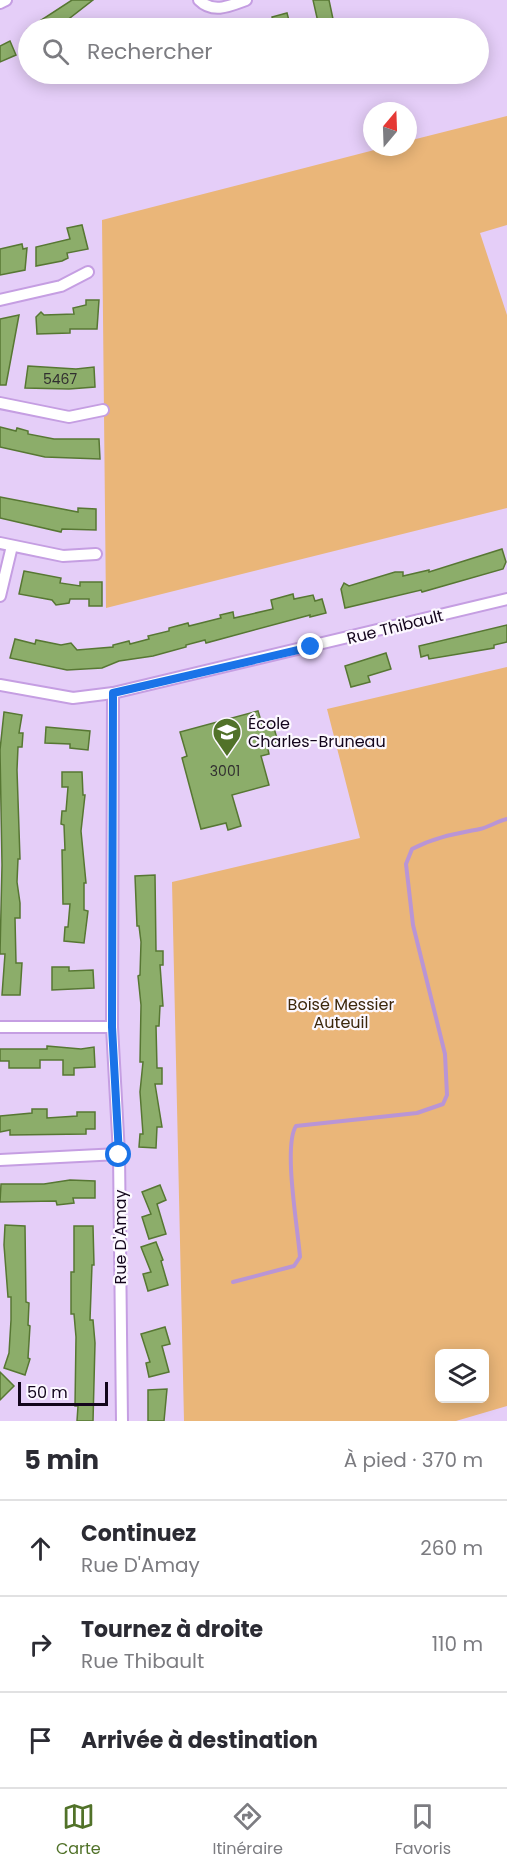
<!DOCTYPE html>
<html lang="fr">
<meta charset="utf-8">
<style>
body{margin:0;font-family:Poppins,sans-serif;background:#f7f7f7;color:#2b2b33}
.controls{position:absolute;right:18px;bottom:18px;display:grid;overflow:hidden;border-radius:9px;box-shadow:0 3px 15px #0003}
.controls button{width:54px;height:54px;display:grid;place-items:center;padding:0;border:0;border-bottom:2px solid #e1e1e2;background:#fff;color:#2b2b33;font:30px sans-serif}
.compass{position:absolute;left:363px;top:102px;width:54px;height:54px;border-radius:50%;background:#fff;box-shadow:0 3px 15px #0003;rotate:19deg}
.scale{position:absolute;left:18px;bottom:15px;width:90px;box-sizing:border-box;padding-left:6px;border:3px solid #13051c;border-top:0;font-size:16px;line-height:21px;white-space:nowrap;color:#13051c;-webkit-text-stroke:4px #fcf8ff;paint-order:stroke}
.stop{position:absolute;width:18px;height:18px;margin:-14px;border:4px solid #1a73e8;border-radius:50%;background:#fff}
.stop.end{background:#1a73e8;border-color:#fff;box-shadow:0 2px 6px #0008}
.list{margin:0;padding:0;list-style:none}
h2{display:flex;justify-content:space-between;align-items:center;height:78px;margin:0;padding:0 24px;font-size:26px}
h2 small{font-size:20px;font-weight:400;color:#7c7c81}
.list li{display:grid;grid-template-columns:39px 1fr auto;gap:18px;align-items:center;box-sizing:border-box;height:96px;padding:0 24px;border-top:2px solid #e1e1e2}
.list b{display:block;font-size:22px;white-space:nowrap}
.list p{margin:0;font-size:20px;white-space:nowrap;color:#7c7c81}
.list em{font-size:20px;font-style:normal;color:#7c7c81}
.icon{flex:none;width:33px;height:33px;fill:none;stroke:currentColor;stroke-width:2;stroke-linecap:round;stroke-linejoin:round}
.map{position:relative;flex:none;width:507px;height:1421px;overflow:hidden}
.search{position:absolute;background:#fff;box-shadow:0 3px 15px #0003;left:18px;right:18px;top:18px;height:66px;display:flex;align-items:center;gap:15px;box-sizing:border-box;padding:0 21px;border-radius:33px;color:#7c7c81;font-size:22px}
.sheet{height:366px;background:#fff}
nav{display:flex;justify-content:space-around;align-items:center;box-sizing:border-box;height:84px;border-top:2px solid #e1e1e2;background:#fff;font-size:16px;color:#7c7c81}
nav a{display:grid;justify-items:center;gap:3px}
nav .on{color:#517229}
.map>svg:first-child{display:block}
.green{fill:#eab679;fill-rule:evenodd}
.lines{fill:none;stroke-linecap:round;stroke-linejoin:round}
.stream{stroke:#b995d5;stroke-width:4}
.building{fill:#8cad6a;stroke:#577733;stroke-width:1.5}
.street-casing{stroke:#c59ee2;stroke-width:14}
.street{stroke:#fff;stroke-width:10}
.route{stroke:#1a73e8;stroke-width:8}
.labels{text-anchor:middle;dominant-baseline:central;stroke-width:4.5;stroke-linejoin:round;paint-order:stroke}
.number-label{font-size:14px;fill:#312f30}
.street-label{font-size:16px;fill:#13051c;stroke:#fcf8ff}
.poi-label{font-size:16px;fill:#13051c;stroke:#fcf8ff;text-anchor:start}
.park-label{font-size:16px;fill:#3c270c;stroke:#fcf8ff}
</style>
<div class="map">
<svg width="507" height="1421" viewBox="0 0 507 1421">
<rect width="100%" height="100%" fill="#e5cef8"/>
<g class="green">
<polygon points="507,116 507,225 480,233 507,315 507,508 106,608 102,220 386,147 408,147 408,141"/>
<path d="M507 667V1406L456 1421H184L172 882 360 838 327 709ZM440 1354H484V1398H440Z"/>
</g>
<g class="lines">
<path class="stream" d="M233 1282 294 1266 300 1257C298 1229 283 1146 296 1126L417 1113 443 1104 447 1095 445 1054 413 925 406 864 412 849C435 837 455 834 480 829 489 827 498 821 507 819"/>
</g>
<g class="building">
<polygon points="72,0 93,0 57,28 29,28"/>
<polygon points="313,0 329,0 333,19 318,22"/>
<polygon points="287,13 291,28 275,28 272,17"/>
<polygon points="10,41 16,55 0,62 0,46"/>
<polygon points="82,225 88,249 67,253 68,258 62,261 36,266 36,247 70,239 67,228"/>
<polygon points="22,244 23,249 27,248 25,270 0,275 0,249"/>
<polygon points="86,300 99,300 97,329 70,329 70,333 37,334 36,317 41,312 44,315 74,314 73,308 86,305"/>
<polygon points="19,315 6,385 0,385 0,319"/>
<polygon points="28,366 76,369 94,367 95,387 69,389 25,388"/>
<polygon points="0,427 16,431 17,428 28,431 28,434 54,439 99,439 100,459 45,457 0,447"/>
<polygon points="0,497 78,512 78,508 96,509 96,530 62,529 61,532 0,518"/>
<polygon points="502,549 506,562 503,569 422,592 421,590 345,608 341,589 344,583 349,586 395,572 403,572 403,576 429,570 429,572"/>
<polygon points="24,571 61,578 60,583 80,586 80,582 102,582 102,606 89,606 89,599 70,599 69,603 56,605 52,600 19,594"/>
<polygon points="293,594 294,599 313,595 315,601 322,599 326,613 310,617 310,615 206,643 205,640 186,645 186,647 153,656 119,661 102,668 67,670 10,658 15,639 35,644 36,640 61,645 71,643 77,650 113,647 113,645 129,641 130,644 149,639 148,636 169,631 169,628 188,623 189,626 221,618 220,615 233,612 234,618 273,609 271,600"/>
<polygon points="507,625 507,642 494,645 494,648 429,659 428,655 421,657 419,646"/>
<polygon points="386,653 391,669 368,676 370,682 351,687 345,666"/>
<polygon points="258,711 262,724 272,721 278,742 267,745 269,754 261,756 269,785 232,795 241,826 228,830 226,823 201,829 182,758 187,756 180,732"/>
<polygon points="4,712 22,715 19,733 23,733 22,747 18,747 17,770 20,859 18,859 17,882 20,903 20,918 15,918 16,963 22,963 20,995 2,995 5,954 0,954 2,865 0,750"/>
<polygon points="46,727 90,731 88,750 70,748 70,744 45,743"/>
<polygon points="62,772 82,772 83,795 85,795 81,831 86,883 84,883 84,910 88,911 84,943 64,941 65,927 68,927 70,904 63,904 62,850 65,850 64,825 61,824 62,811 66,811 68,787 62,787"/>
<polygon points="155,875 156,951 163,951 163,965 160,965 163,1006 160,1006 159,1026 156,1026 157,1068 162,1068 162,1084 155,1084 162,1127 157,1127 156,1148 139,1147 140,1134 143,1134 140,1092 143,1062 140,1062 141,1005 138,976 140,975 141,942 139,926 137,926 135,876"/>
<polygon points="52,967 69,967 69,971 93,970 94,988 52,990"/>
<polygon points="47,1046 81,1049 94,1047 95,1067 74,1068 74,1075 63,1075 63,1060 40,1060 40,1068 9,1068 9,1061 0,1061 0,1049 47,1049"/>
<polygon points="32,1109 47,1109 47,1118 77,1116 77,1112 95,1112 95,1129 86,1129 86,1134 10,1135 10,1130 0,1132 0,1116 32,1113"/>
<polygon points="70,1180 95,1181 95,1198 73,1198 74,1203 57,1205 56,1201 0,1202 1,1184 44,1184"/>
<polygon points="160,1185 166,1200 157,1204 166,1234 149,1239 142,1217 151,1214 142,1192"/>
<polygon points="5,1225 25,1226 26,1302 29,1303 28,1325 30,1326 28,1358 30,1359 25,1375 4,1368 9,1353 11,1320 11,1297 8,1297 4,1245"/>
<polygon points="74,1226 93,1226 94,1265 92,1265 90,1320 93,1320 95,1343 93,1421 77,1421 78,1406 75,1406 76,1337 74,1314 71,1314 71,1272 74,1272"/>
<polygon points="156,1242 163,1260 161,1261 168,1285 148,1291 143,1274 151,1272 141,1247"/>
<polygon points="165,1327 170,1344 162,1346 169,1372 149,1377 146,1363 150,1362 141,1334"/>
<polygon points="0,1372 14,1386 0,1400"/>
<polygon points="167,1389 164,1421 148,1421 148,1390"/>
</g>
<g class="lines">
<g class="street-casing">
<g id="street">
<path d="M199 0C213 14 230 6 246 0"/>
<polyline points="0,3 6,0"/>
<polyline points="0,300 61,286 88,272"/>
<polyline points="0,403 69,417 103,410"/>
<polyline points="0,543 63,556 96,554"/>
<polyline points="0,596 12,546"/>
<polyline points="0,685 73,698 113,693 507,599"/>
<polyline points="113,693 112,1027 119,1154 122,1421"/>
<polyline points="0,1027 112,1027"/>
<polyline points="0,1160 119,1154"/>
</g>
</g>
<use href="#street" class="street"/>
</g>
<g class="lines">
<polyline class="route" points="119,1155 112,1027 113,693 311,647"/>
</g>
<defs>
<g id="school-pin" transform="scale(1.5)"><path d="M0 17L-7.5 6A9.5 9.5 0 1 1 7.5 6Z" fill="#517229" stroke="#fcf8ff"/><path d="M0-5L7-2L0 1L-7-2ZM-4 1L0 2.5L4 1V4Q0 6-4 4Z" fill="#fff"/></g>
</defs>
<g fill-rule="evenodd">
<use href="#school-pin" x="227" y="732"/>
</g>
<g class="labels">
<g class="number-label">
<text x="60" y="379">5467</text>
<text x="225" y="771">3001</text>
</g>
<g class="street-label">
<text transform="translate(395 627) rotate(-14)">Rue Thibault</text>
<text transform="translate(120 1237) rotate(-90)">Rue D'Amay</text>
</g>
<g class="poi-label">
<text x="248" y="723">École<tspan x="248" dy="18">Charles-Bruneau</tspan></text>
</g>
<g class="park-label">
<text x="341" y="1004">Boisé Messier<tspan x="341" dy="18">Auteuil</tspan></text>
</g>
</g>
</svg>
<div class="controls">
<button><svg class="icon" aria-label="layers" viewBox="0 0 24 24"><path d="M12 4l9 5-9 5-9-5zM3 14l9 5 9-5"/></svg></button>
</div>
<svg class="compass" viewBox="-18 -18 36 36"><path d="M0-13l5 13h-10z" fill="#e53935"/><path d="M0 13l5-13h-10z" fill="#7c7c81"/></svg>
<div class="scale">50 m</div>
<div class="stop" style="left:119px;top:1155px"></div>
<div class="stop end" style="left:311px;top:647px"></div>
<div class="search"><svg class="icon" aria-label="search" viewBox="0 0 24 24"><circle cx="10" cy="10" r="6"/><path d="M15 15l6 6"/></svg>Rechercher</div>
</div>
<section class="sheet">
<h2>5 min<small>À pied · 370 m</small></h2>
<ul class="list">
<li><svg class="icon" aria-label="ahead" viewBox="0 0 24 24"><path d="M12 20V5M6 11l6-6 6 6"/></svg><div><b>Continuez</b><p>Rue D'Amay</p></div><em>260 m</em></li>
<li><svg class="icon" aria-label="right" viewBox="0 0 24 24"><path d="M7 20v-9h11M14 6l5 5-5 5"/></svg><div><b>Tournez à droite</b><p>Rue Thibault</p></div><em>110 m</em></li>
<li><svg class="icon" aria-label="arrive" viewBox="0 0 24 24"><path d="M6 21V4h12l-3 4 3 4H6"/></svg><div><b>Arrivée à destination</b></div></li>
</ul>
</section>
<nav>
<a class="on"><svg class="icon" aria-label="map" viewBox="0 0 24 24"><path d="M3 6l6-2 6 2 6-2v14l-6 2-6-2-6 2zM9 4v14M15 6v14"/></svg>Carte</a>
<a><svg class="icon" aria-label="directions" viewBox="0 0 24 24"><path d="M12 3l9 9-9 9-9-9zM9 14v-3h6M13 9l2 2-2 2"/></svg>Itinéraire</a>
<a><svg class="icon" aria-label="saved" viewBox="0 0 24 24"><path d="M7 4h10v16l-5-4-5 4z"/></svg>Favoris</a>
</nav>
